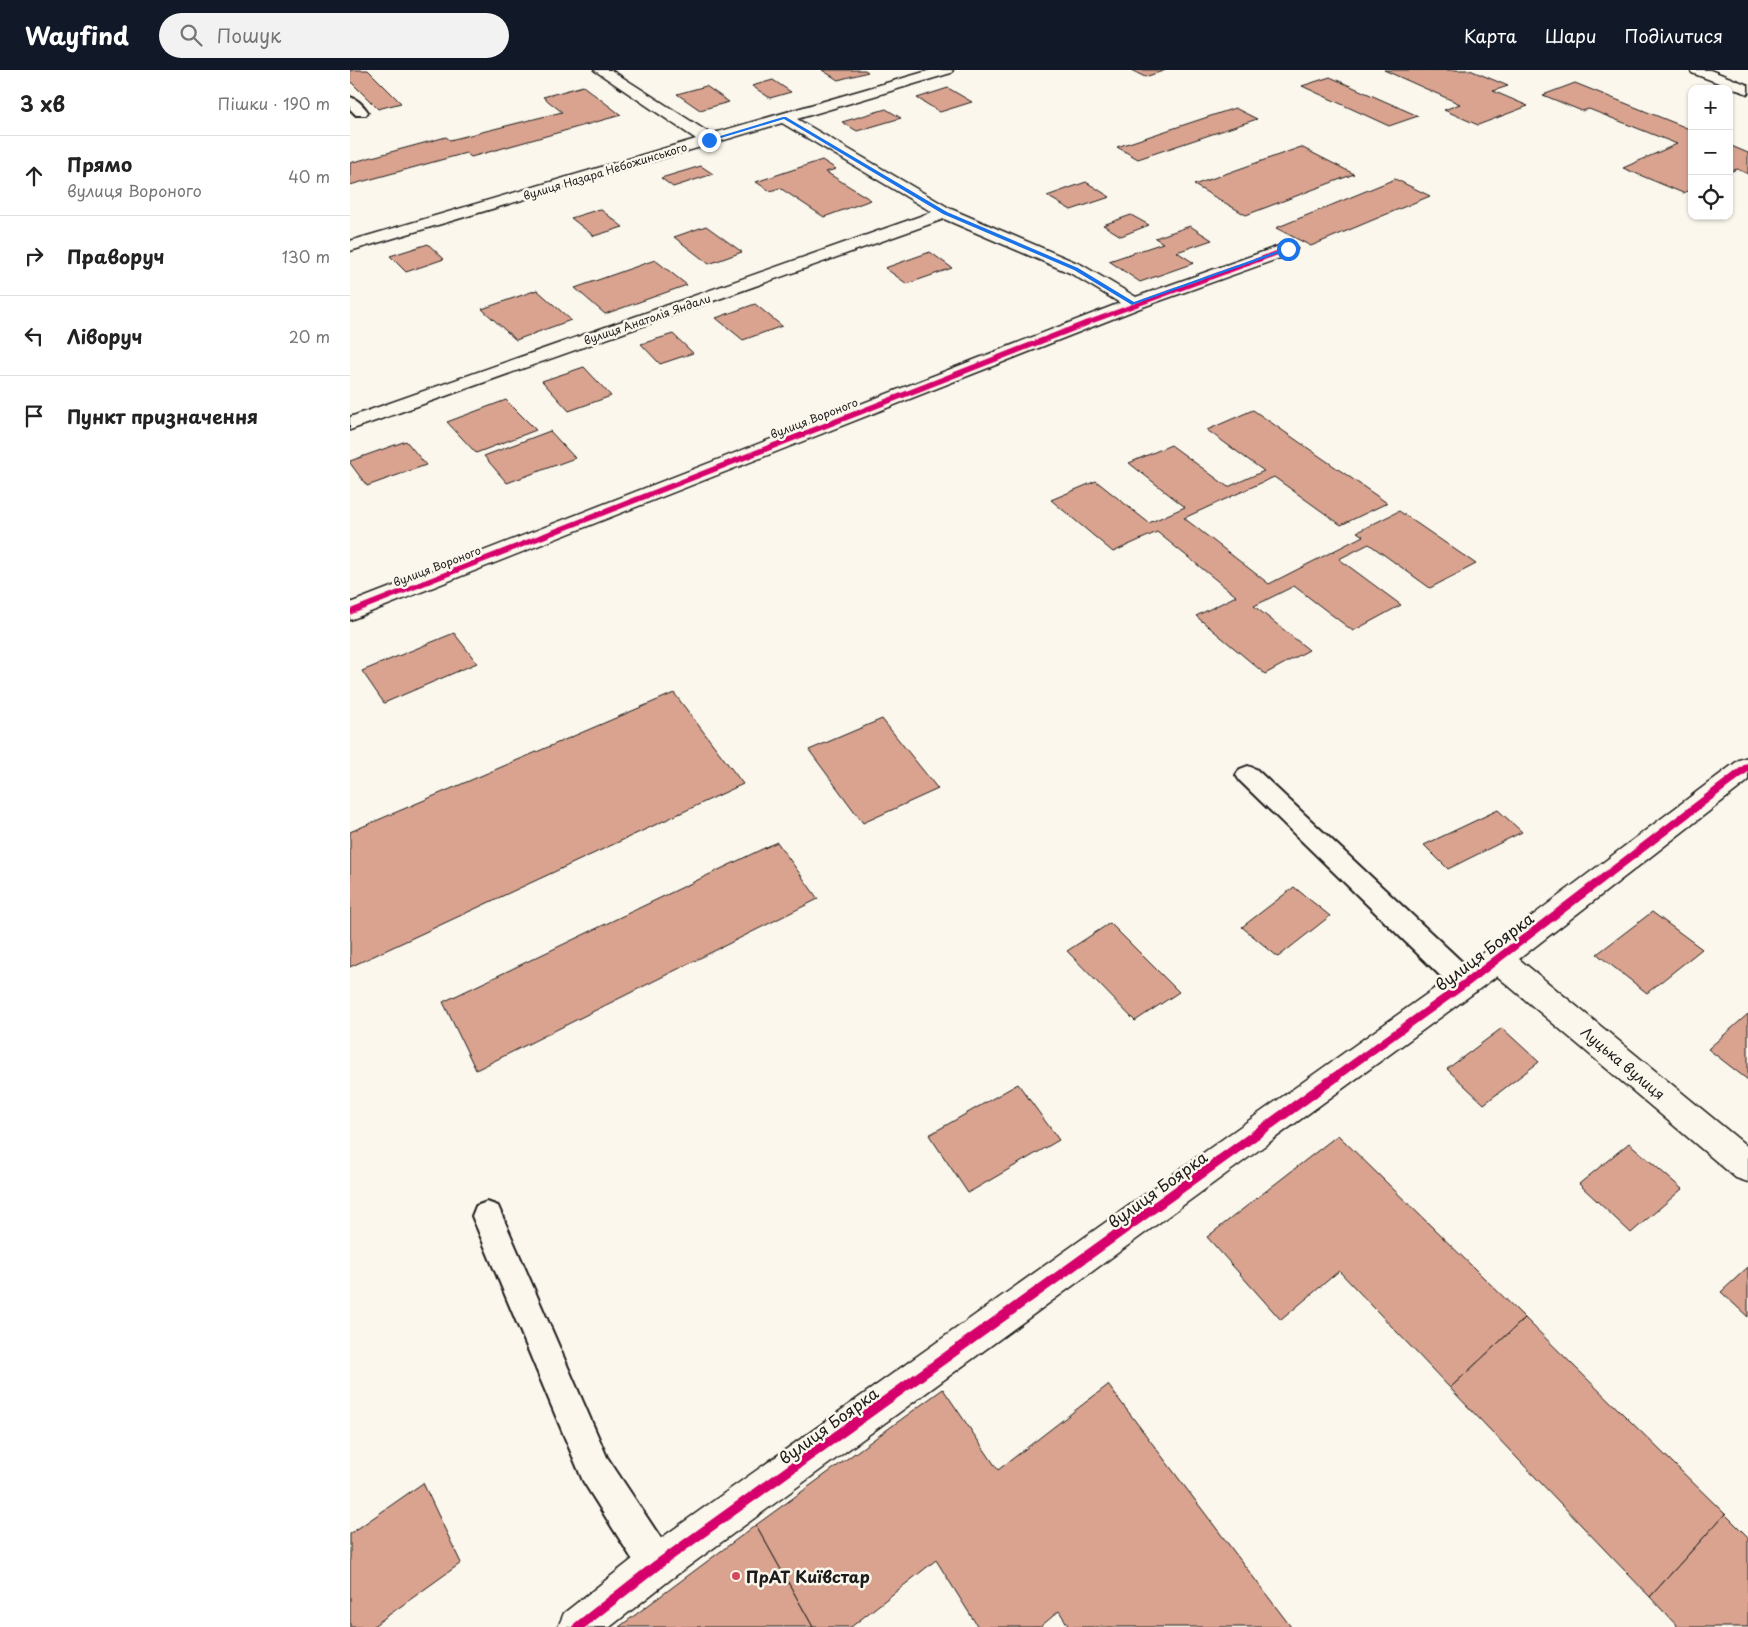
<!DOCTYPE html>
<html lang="uk">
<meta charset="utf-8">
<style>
body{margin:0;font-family:"Playpen Sans",sans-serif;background:#f2f2f2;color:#222}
.controls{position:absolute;right:15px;top:15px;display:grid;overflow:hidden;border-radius:10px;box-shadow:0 1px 4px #0004}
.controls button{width:45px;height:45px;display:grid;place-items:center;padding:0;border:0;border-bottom:1px solid #e0e0e0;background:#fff;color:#222;font:25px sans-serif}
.stop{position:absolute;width:15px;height:15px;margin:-11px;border:4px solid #1a73e8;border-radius:50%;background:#fff}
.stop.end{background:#1a73e8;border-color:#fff;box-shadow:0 1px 5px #0008}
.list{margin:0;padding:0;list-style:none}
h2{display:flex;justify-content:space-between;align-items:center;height:65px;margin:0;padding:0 20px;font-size:21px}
h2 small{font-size:16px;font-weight:400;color:#767676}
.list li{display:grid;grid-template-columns:32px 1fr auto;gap:15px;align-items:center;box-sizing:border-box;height:80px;padding:0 20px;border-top:1px solid #e0e0e0}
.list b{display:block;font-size:19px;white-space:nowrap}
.list p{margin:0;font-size:16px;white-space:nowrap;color:#767676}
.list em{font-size:16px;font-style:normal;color:#767676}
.icon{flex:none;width:28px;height:28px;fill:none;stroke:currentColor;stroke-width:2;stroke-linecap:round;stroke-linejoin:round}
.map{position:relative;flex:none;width:1398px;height:1557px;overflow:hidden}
header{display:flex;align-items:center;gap:30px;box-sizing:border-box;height:70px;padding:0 25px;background:#111827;color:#fff}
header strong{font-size:24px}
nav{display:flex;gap:28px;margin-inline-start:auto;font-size:18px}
.search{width:350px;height:45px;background:#f2f2f2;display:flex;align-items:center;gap:12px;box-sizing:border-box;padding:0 18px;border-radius:28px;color:#767676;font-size:19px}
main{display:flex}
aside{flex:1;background:#fff}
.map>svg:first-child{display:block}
.building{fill:#d9a390;stroke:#1c1c1c}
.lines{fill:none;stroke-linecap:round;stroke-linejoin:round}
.service-casing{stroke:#1c1c1c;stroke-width:4}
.minor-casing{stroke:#1c1c1c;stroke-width:3}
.service{fill:#fbf7ec;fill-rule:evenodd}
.minor{fill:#fbf7ec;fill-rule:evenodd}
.cycleway-far3-casing{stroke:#fbf7ec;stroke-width:6}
.cycleway-far2-casing{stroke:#fbf7ec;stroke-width:8}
.cycleway-far1-casing{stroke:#fbf7ec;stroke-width:11}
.cycleway-casing{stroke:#fbf7ec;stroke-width:13}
.cycleway-far3{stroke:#d6006c;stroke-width:4.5}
.cycleway-far2{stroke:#d6006c;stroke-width:5.5}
.cycleway-far1{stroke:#d6006c;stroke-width:8}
.cycleway{stroke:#d6006c;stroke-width:10}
.route{fill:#1a73e8}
.poi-dot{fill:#d1495b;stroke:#fbf7ec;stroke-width:2}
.labels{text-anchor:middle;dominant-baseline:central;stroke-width:5;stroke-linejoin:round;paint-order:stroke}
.far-street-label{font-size:11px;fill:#1c1c1c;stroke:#fbf7ec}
.street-label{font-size:14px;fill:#1c1c1c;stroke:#fbf7ec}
.near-street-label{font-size:16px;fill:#1c1c1c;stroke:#fbf7ec}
.near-poi-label{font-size:16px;font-weight:bold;fill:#1c1c1c;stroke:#fbf7ec;text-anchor:start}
</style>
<header>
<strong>Wayfind</strong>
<div class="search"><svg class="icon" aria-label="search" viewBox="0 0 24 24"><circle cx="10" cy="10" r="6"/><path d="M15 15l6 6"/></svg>Пошук</div>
<nav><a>Карта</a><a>Шари</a><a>Поділитися</a></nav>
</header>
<main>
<aside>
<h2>3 хв<small>Пішки · 190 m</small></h2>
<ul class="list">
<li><svg class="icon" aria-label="ahead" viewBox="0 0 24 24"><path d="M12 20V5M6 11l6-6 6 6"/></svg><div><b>Прямо</b><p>вулиця Вороного</p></div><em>40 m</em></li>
<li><svg class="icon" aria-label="right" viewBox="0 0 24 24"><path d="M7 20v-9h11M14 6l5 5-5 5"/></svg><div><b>Праворуч</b></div><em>130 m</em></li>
<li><svg class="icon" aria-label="left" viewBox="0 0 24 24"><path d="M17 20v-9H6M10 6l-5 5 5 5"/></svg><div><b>Ліворуч</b></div><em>20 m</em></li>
<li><svg class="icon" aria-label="arrive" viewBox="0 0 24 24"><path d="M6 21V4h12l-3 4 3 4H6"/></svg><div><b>Пункт призначення</b></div></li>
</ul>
</aside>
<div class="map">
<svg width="1398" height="1557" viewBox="0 0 1398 1557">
<rect width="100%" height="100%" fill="#fbf7ec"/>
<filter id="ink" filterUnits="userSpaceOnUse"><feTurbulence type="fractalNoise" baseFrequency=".02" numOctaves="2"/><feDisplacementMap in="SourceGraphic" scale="10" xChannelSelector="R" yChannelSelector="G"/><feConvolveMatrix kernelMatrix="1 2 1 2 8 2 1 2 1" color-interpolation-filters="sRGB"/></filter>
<g filter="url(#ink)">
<g class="building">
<polygon points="0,0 18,0 51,33 28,39 0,11"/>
<polygon points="472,0 515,0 518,2 488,10"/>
<polygon points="781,0 816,0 795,7"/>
<polygon points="1034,0 1120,0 1158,16 1143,21 1178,36 1128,55 1094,40 1110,34"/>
<polygon points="980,7 1068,46 1039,56 952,16"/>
<polygon points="423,10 441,22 420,28 402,16"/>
<polygon points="1225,13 1342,60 1342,119 1333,123 1273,98 1327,74 1239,39 1232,41 1193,25"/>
<polygon points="233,16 271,45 121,87 116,83 0,115 0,93 96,67 100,70 212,42 193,27"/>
<polygon points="356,16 379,32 350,40 327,24"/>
<polygon points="598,18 622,32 590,42 567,28"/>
<polygon points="885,38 907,49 788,89 767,77"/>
<polygon points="536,39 551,48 507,61 492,52"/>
<polygon points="1379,75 1398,83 1398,104 1387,99 1379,102"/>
<polygon points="951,77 1004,104 896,145 844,115"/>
<polygon points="472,90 486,99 476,102 521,130 474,147 430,118 420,121 406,112"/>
<polygon points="351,96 363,104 323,117 311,108"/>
<polygon points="1045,109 1080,126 961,176 926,158"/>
<polygon points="736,112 760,127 721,140 697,126"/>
<polygon points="250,139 273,157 244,166 221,148"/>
<polygon points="781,145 799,155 771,166 753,155"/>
<polygon points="356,156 392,182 359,194 324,167"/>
<polygon points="840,156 862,170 827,182 844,193 790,212 759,191 813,173 805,168"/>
<polygon points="78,174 94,189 56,202 40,186"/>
<polygon points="580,182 602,198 557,214 535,198"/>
<polygon points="305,190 337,215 255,244 225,218"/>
<polygon points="187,220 221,250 166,270 132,239"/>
<polygon points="405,234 432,256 393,270 366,248"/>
<polygon points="323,264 343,283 310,294 291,274"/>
<polygon points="234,297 261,326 219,341 192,311"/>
<polygon points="156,330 186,360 126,383 97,352"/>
<polygon points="903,340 1037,433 991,455 924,407 834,448 919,514 1013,466 1007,462 1049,441 1126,494 1080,518 1019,474 989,489 1051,535 1003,561 944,516 904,536 959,580 915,604 846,546 886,526 807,462 763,482 701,430 746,411 799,453 835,437 779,393 821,375 878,417 914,401 857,360"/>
<polygon points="200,361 225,388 157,413 134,386"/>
<polygon points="56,371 76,395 17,416 0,393 0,391"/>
<polygon points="104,563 127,593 34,633 12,601"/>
<polygon points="324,623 393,714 0,897 0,762"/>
<polygon points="532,649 588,719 513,753 459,680"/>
<polygon points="1148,740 1172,762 1098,799 1074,775"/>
<polygon points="427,772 468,829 126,1000 93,932"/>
<polygon points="944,817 980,846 928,887 892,857"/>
<polygon points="1302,842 1352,879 1297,923 1247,884"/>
<polygon points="760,853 829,922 785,951 717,881"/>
<polygon points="1398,944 1398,1010 1358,979"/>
<polygon points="1152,958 1189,992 1134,1034 1097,999"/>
<polygon points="668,1014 709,1070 618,1123 579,1065"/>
<polygon points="988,1065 1175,1248 1100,1318 989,1201 931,1250 857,1167"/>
<polygon points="1279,1073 1332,1119 1281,1163 1229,1114"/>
<polygon points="1398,1197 1398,1247 1371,1222"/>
<polygon points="1175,1248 1375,1444 1300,1527 1100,1318"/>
<polygon points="758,1315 941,1557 719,1557 709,1541 690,1557 628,1557 586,1490 501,1557 463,1557 406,1455 593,1319 648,1400"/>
<polygon points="73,1413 111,1493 22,1557 0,1557 0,1464"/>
<polygon points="1375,1444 1398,1467 1398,1557 1328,1557 1300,1527"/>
<polygon points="406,1455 463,1557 269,1557"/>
</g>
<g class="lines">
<g class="service-casing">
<g id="service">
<path d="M0 27C7 29 14 36 18 42L16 45H6L0 39Z"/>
<polygon points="898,696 906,699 1126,905 1130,913 1126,921 1116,924 1106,921 890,711 886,705 890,699"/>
<polygon points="137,1132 148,1136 257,1387 320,1482 325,1495 320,1508 307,1513 294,1508 233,1411 122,1146 126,1136"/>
</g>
</g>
<g class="minor-casing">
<g id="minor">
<polygon points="244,0 261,0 361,64 581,0 603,0 601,3 447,49 601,139 732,195 786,227 932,175 938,174 944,175 947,179 944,183 790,238 0,550 0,533 770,233 720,203 594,149 0,360 0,347 582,142 432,53 0,181 0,171 346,69"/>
<polygon points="1340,0 1360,0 1398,15 1398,24 1342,3"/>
<polygon points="1398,687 1398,711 1169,889 1398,1077 1398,1112 1386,1108 1147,906 321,1509 260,1557 208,1557 214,1543 293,1481 1105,904 1389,690"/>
</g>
</g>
<use href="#service" class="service"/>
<use href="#minor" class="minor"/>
<g class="cycleway-far3-casing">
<polyline id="cycleway-far3" points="734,254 938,179"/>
</g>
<g class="cycleway-far2-casing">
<polyline id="cycleway-far2" points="0,542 737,253"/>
</g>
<g class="cycleway-far1-casing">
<polyline id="cycleway-far1" points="985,1007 1116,913 1398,697"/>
</g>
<g class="cycleway-casing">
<polyline id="cycleway" points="228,1557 307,1495 987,1006"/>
</g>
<use href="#cycleway-far3" class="cycleway-far3"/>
<use href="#cycleway-far2" class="cycleway-far2"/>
<use href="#cycleway-far1" class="cycleway-far1"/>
<use href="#cycleway" class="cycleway"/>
</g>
</g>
<polygon class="route" points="433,47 436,47 597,142 728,198 784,232 936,178 940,179 782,235 724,200 593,144 434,49 361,71 357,70"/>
<circle class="poi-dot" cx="386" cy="1506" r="5"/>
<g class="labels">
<g class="far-street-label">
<text transform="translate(255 101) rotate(-17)">вулиця Назара Небожинського</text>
<text transform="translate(297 249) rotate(-19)">вулиця Анатолія Яндали</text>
<text transform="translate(464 348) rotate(-21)">вулиця Вороного</text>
<text transform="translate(87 496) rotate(-21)">вулиця Вороного</text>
</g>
<g class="street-label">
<text transform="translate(1273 993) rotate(40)">Луцька вулиця</text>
</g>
<g class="near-street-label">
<text transform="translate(1134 881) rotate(-37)">вулиця Боярка</text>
<text transform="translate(807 1119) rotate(-36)">вулиця Боярка</text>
<text transform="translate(478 1355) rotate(-36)">вулиця Боярка</text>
</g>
<g class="near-poi-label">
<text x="396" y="1506">ПрАТ Київстар</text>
</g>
</g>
</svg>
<div class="controls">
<button>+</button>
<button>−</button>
<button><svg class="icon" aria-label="locate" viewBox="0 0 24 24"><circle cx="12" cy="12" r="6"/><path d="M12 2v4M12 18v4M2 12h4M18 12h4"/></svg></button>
</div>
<div class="stop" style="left:938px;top:179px"></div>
<div class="stop end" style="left:359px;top:70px"></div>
</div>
</main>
